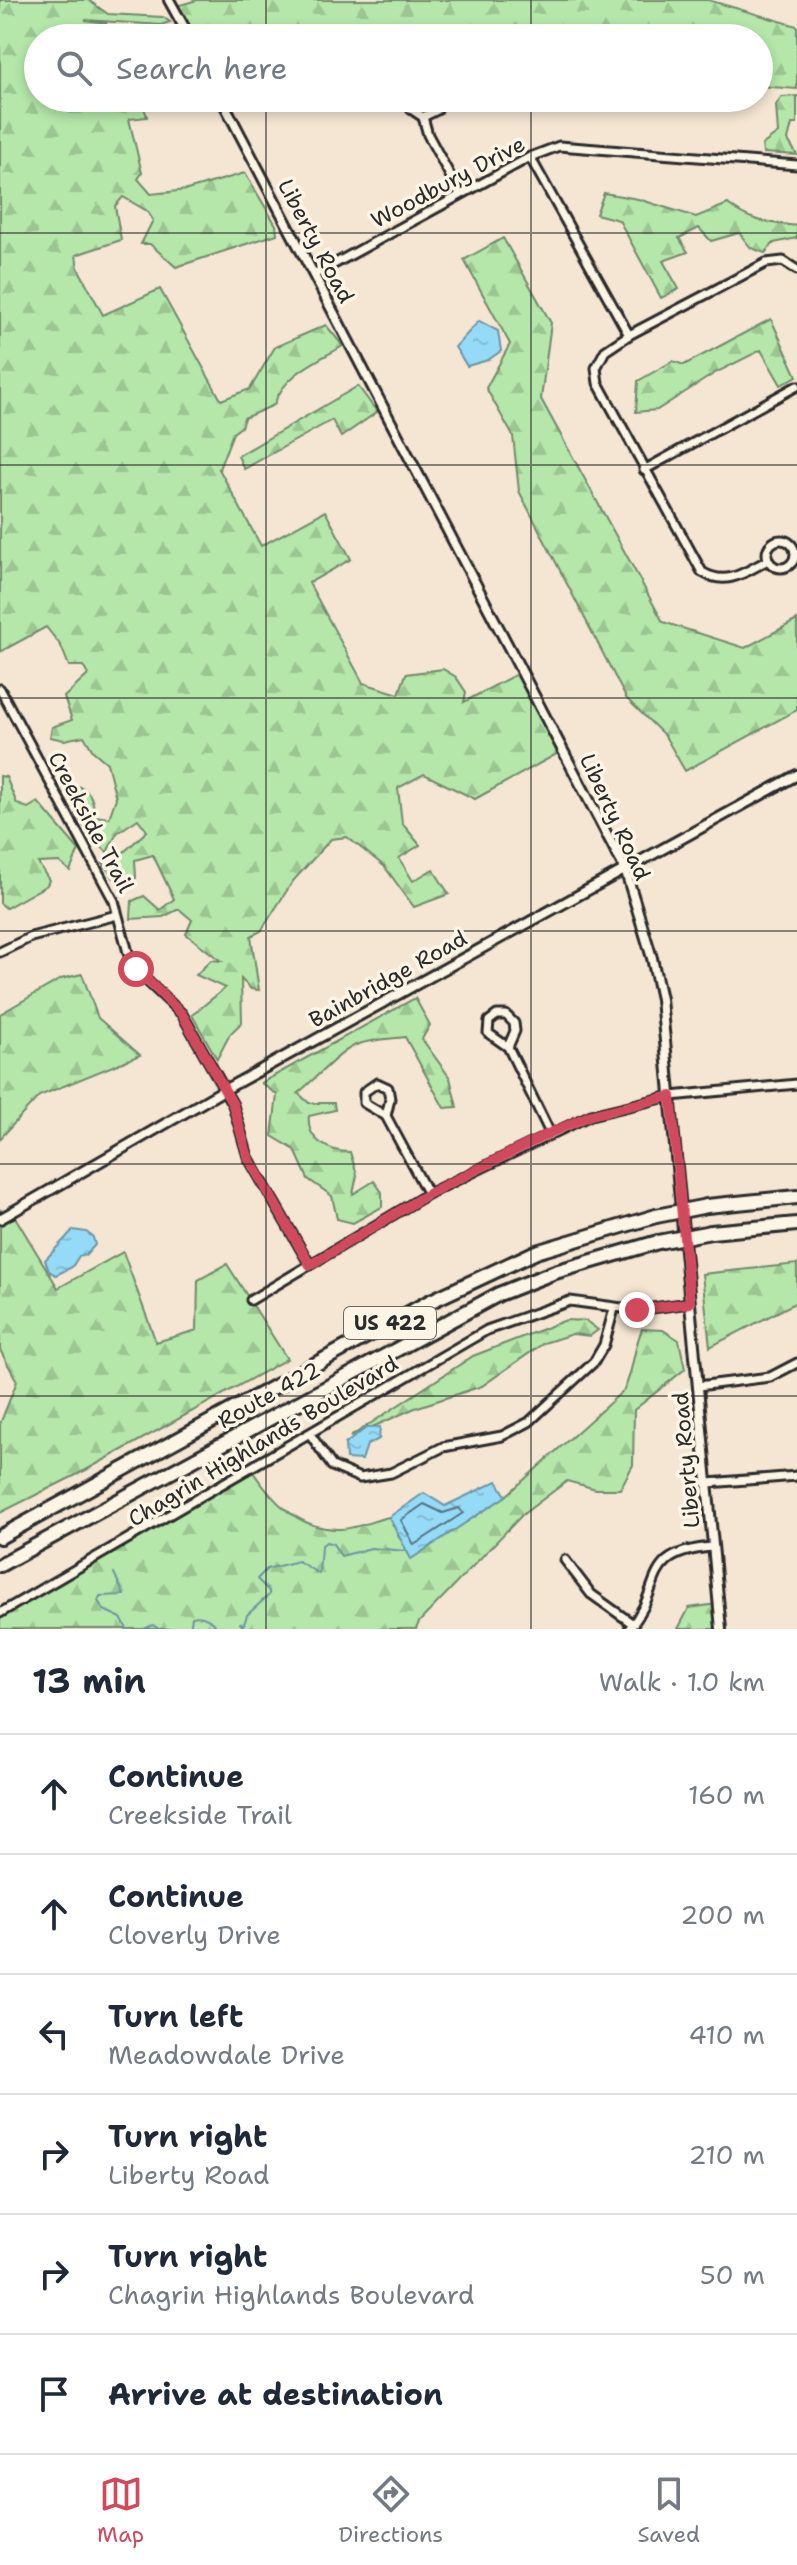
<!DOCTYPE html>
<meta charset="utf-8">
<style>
body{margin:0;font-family:"Shantell Sans",sans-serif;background:#f2f2f3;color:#1f2937}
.stop{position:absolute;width:24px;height:24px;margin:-18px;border:6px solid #d1495b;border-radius:50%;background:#fff}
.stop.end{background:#d1495b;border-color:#fff;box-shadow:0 2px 8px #0008}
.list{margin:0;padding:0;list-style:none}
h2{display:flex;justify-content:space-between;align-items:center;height:104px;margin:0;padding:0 32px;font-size:34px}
h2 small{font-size:26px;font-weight:400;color:#747a83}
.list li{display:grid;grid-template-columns:52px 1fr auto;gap:24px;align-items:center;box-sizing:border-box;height:120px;padding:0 32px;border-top:2px solid #e0e1e3}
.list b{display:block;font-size:30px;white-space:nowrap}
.list p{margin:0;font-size:26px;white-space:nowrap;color:#747a83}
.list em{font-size:26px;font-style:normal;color:#747a83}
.icon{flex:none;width:44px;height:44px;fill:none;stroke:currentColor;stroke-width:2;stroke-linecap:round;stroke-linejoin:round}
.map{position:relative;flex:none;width:797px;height:1629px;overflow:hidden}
.search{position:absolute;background:#fff;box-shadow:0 4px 12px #0003;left:24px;right:24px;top:24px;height:88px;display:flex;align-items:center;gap:20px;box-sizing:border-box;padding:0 28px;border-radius:44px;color:#747a83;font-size:30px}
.sheet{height:824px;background:#fff}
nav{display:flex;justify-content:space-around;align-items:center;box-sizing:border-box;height:112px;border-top:2px solid #e0e1e3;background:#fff;font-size:22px;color:#747a83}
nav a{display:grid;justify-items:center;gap:4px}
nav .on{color:#d1495b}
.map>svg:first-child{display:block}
.forest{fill:url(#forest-firs);stroke:#70896a;stroke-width:2}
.water{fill:url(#water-ripples);stroke:#6b95a5;stroke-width:2}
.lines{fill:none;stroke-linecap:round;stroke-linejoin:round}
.shore{stroke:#55717d;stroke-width:2}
.stream{stroke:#6b95a5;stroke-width:2}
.minor-casing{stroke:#2b2b2b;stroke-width:13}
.tertiary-casing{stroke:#2b2b2b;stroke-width:14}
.motorway-casing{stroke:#2b2b2b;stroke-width:18}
.minor{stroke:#fcf5e5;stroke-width:7}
.tertiary{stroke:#fcf5e5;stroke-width:8}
.motorway{stroke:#fcf5e5;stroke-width:12}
.motorway-bridge-casing{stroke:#2b2b2b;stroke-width:18;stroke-linecap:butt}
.motorway-bridge{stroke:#fcf5e5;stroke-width:12}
.route{stroke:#d1495b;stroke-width:10}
.grid{fill:none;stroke:#2b2b2b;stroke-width:2;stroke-opacity:0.55}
.labels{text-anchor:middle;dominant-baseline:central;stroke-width:7;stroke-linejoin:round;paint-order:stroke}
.shield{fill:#fcf5e5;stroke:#6a6863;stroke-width:2}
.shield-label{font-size:20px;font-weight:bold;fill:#2b2b2b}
.street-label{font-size:22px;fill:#2b2b2b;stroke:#fcf5e5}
</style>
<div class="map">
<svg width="797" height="1629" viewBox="0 0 797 1629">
<defs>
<pattern id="forest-firs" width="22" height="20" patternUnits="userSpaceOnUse" patternTransform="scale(2)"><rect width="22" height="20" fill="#b4e7a9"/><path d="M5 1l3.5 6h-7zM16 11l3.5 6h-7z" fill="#9bc692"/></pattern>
<pattern id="water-ripples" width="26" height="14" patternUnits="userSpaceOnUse" patternTransform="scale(2)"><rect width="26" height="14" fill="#95dbf7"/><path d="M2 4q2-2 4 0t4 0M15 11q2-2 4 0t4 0" fill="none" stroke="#81bcd4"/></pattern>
</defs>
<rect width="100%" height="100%" fill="#f5e6d3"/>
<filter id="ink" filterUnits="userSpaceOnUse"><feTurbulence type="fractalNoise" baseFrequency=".0125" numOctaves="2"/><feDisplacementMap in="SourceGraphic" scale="16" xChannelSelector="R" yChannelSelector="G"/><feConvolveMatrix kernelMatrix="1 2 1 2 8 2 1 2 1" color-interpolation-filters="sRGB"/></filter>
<g filter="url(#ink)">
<g class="forest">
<path d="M0 0H88L108 14 163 17 170 22 161 25 85 20 106 23 110 38H38V98H141L147 117 129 119 142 173 138 179 151 194 187 190 245 173 276 225 277 234 176 267 150 244H141L153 220 147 211 123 197 115 206 121 240 76 255 78 268 103 315 160 289 221 400 250 389 275 347 326 325 343 346C317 361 284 374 274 405L244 418 241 427 233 433 219 469 261 546 325 511 351 559 309 583 363 683 399 694 406 674 443 669 456 677 466 692 464 702 522 671 564 750 475 799 424 774 398 788 402 823 420 845 399 858 413 881 433 869 449 894 414 907 384 866 347 837 331 839 293 881 261 931 251 936 259 990 251 989 241 979 242 1022 230 1034 217 1059 192 1015 225 988 196 975 211 960 221 961 186 934 192 920 179 909 163 917 131 919 132 901 144 896 160 910 174 899 153 855 135 860 136 878 118 884 103 863 124 852 147 831 138 819 117 833 107 852C84 833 75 814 69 784 90 787 93 796 95 816L109 818 116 798 107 763 93 751 84 736 64 740 50 737 52 727 72 720 64 697 88 675 83 666H69L61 646 46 627 0 652Z"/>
<polygon points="197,0 708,0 797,26 797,89 759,86 759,38 292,38 185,29 173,7"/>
<polygon points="797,96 797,124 792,124 788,140 797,155 763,153 762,145 778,133 776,105 782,97"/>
<path d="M604 193 638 199 696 217 728 204C749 222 770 223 797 226V238L774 243 765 253 751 248 739 233 711 241 699 228 679 238 688 252 663 261 679 289 661 298 619 220 596 214Z"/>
<polygon points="503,238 551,323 541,399 663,622 745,648 797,620 797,710 685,771 665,736 626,698 519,491 513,436 486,388 510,344 464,260"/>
<polygon points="771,319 797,376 781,385 761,350 715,373 657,410 636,412 638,381 673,361 684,365"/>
<polygon points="358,386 377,412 341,437 332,420 244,469 238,456"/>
<polygon points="0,776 6,777 17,804 28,808 38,802 79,850 70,871 59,862 38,863 49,880 47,885 6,908 0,903"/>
<polygon points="82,974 98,1018 140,1055 39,1096 0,1139 0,1014 61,979"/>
<path d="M415 998 430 1025 422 1039 450 1078 457 1107 444 1108 405 1037C390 1039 373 1039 359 1044 341 1049 315 1080 298 1093L309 1103H334L335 1110 309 1116C306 1140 329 1152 350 1152L357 1175 353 1194 374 1181 382 1192V1207L353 1223 337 1219 332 1196 308 1179 295 1150 272 1136 277 1095 261 1083Z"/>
<polygon points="0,1210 4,1216 12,1212 58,1288 123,1252 156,1342 197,1330 198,1280 227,1264 287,1359 86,1470 0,1513 0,1424 17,1381 0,1350"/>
<polygon points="797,1264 797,1302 710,1347 702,1274"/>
<polygon points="566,1320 586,1321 598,1330 590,1336 572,1334 544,1343 482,1386 415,1408 350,1437 473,1356"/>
<path d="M642 1329 663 1330 679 1340 685 1369 634 1410 633 1465 620 1489H596L567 1481 522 1515 419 1622 416 1629H0V1613L251 1469C272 1501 299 1530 340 1529 356 1529 374 1520 389 1517L411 1558 506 1496 624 1390C634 1369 633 1350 642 1329Z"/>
<polygon points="718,1604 721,1629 678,1629 689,1608"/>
</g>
<g class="water">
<polygon points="479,321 498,331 501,351 488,360 467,366 455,347"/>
<polygon points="73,1230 86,1232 93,1237 95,1245 86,1255 79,1256 72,1267 56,1275 49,1271 45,1260"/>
<polygon points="380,1427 379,1439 367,1445 362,1460 346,1459 345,1444 366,1428"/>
<polygon points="497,1481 506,1496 411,1559 389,1517 424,1493 445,1506"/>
</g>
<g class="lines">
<polygon class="shore" points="424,1504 443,1513 459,1508 463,1513 414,1545 401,1520"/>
<g class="stream">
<polyline points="114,1573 124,1595 100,1596 98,1601 104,1610 121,1618 127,1629"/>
<polyline points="144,1629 153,1625 159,1629"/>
<path d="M190 1629 192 1617C203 1614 212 1621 218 1629"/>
<polyline points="245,1629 240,1623 244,1624 247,1615 269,1595 269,1591 257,1579 267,1569 298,1561 319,1574 321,1546 326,1542 333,1544 341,1556 371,1548 407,1551"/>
</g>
<g class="minor-casing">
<g id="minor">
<polyline points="411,98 411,109 423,117 437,110 438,98"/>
<polyline points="423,117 428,135 460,194"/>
<polyline points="530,157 629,335"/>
<polyline points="314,275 530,157 559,146 797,165"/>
<polyline points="644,470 797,386"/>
<circle cx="781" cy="554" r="14"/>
<path d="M768 560C745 572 727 587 702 572L598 383 596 368 605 351 629 335 766 263 783 261 797 270"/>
<polyline points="0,689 114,901 129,956 143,977 182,1014 233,1105 248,1157 310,1265"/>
<polyline points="0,952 31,937 117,915"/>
<polyline points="508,1047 488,1033 489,1021 497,1015 506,1015 514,1023 515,1031 508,1047 550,1133"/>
<polyline points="386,1116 364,1103 364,1092 377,1083 388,1088 390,1099 386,1116 428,1194"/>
<polyline points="251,1300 428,1194 591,1115 671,1096 797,1084"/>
<polyline points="698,1386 770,1377 797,1363"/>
<polyline points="310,1434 332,1466 360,1478 391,1473 443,1447 502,1436 529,1422 594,1362 604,1345 614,1309"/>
<polyline points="708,1483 797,1476"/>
<polyline points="565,1560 591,1594 633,1624"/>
<polyline points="0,1613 487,1330 570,1301 637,1310 690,1303"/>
<path d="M629 1629C665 1587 639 1553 712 1547"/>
</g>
</g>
<g class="tertiary-casing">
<g id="tertiary">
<polyline points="169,0 190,38"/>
<polyline points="221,98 625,869 652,958 661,999 721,1629"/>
<polyline points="0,1219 224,1090 797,775"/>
</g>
</g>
<g class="motorway-casing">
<g id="motorway">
<polyline points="707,1206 797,1197"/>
<polyline points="711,1232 797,1224"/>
<polyline points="0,1537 429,1302 536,1252 656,1216"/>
<polyline points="0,1565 499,1294 555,1272 658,1242"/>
</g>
</g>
<use href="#minor" class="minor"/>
<use href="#tertiary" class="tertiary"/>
<use href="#motorway" class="motorway"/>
<g class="motorway-bridge-casing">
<g id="motorway-bridge">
<polyline points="656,1216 707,1206"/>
<polyline points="658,1242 711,1232"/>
</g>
</g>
<use href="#motorway-bridge" class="motorway-bridge"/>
</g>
</g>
<g class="lines" filter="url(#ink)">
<polyline class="route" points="136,969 182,1014 233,1105 248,1157 310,1265 428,1194 550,1133 591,1115 671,1096 690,1303 637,1310"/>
</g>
<path class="grid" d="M266 0V38M531 0V38M266 98V1629M531 98V1629M0 233H797M0 465H797M0 698H797M0 931H797M0 1164H797M0 1396H797"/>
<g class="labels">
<rect class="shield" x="344" y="1307" width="92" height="32" rx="6"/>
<g class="shield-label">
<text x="390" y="1323">US 422</text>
</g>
<g class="street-label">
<text transform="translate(448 182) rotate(-28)">Woodbury Drive</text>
<text transform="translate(316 241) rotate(62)">Liberty Road</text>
<text transform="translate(615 817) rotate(65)">Liberty Road</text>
<text transform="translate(91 822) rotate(62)">Creekside Trail</text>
<text transform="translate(388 979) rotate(-29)">Bainbridge Road</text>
<text transform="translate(269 1395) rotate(-29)">Route 422</text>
<text transform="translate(263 1441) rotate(-31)">Chagrin Highlands Boulevard</text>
<text transform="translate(686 1460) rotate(-95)">Liberty Road</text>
</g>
</g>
</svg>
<div class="stop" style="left:136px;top:969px"></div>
<div class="stop end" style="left:637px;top:1310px"></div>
<div class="search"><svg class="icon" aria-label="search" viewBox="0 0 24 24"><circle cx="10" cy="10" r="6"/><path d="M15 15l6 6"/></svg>Search here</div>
</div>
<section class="sheet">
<h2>13 min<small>Walk · 1.0 km</small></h2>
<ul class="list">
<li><svg class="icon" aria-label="ahead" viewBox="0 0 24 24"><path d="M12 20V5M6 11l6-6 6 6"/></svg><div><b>Continue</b><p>Creekside Trail</p></div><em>160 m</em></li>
<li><svg class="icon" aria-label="ahead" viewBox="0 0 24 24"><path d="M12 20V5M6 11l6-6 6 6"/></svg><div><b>Continue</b><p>Cloverly Drive</p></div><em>200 m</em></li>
<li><svg class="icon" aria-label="left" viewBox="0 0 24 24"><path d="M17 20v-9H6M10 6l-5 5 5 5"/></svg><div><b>Turn left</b><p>Meadowdale Drive</p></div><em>410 m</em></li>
<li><svg class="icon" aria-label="right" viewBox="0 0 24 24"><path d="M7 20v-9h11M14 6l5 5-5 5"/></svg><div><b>Turn right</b><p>Liberty Road</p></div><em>210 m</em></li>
<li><svg class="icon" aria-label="right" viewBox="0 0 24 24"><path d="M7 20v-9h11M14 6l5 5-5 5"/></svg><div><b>Turn right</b><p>Chagrin Highlands Boulevard</p></div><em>50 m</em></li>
<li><svg class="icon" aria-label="arrive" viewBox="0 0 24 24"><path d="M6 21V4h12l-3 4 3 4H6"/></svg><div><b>Arrive at destination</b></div></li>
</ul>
</section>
<nav>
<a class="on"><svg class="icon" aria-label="map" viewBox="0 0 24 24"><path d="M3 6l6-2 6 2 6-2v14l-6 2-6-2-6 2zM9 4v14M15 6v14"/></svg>Map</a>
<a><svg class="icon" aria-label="directions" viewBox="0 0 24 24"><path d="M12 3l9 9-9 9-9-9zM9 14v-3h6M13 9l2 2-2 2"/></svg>Directions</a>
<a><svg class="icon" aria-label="saved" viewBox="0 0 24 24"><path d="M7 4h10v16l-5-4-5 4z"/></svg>Saved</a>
</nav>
